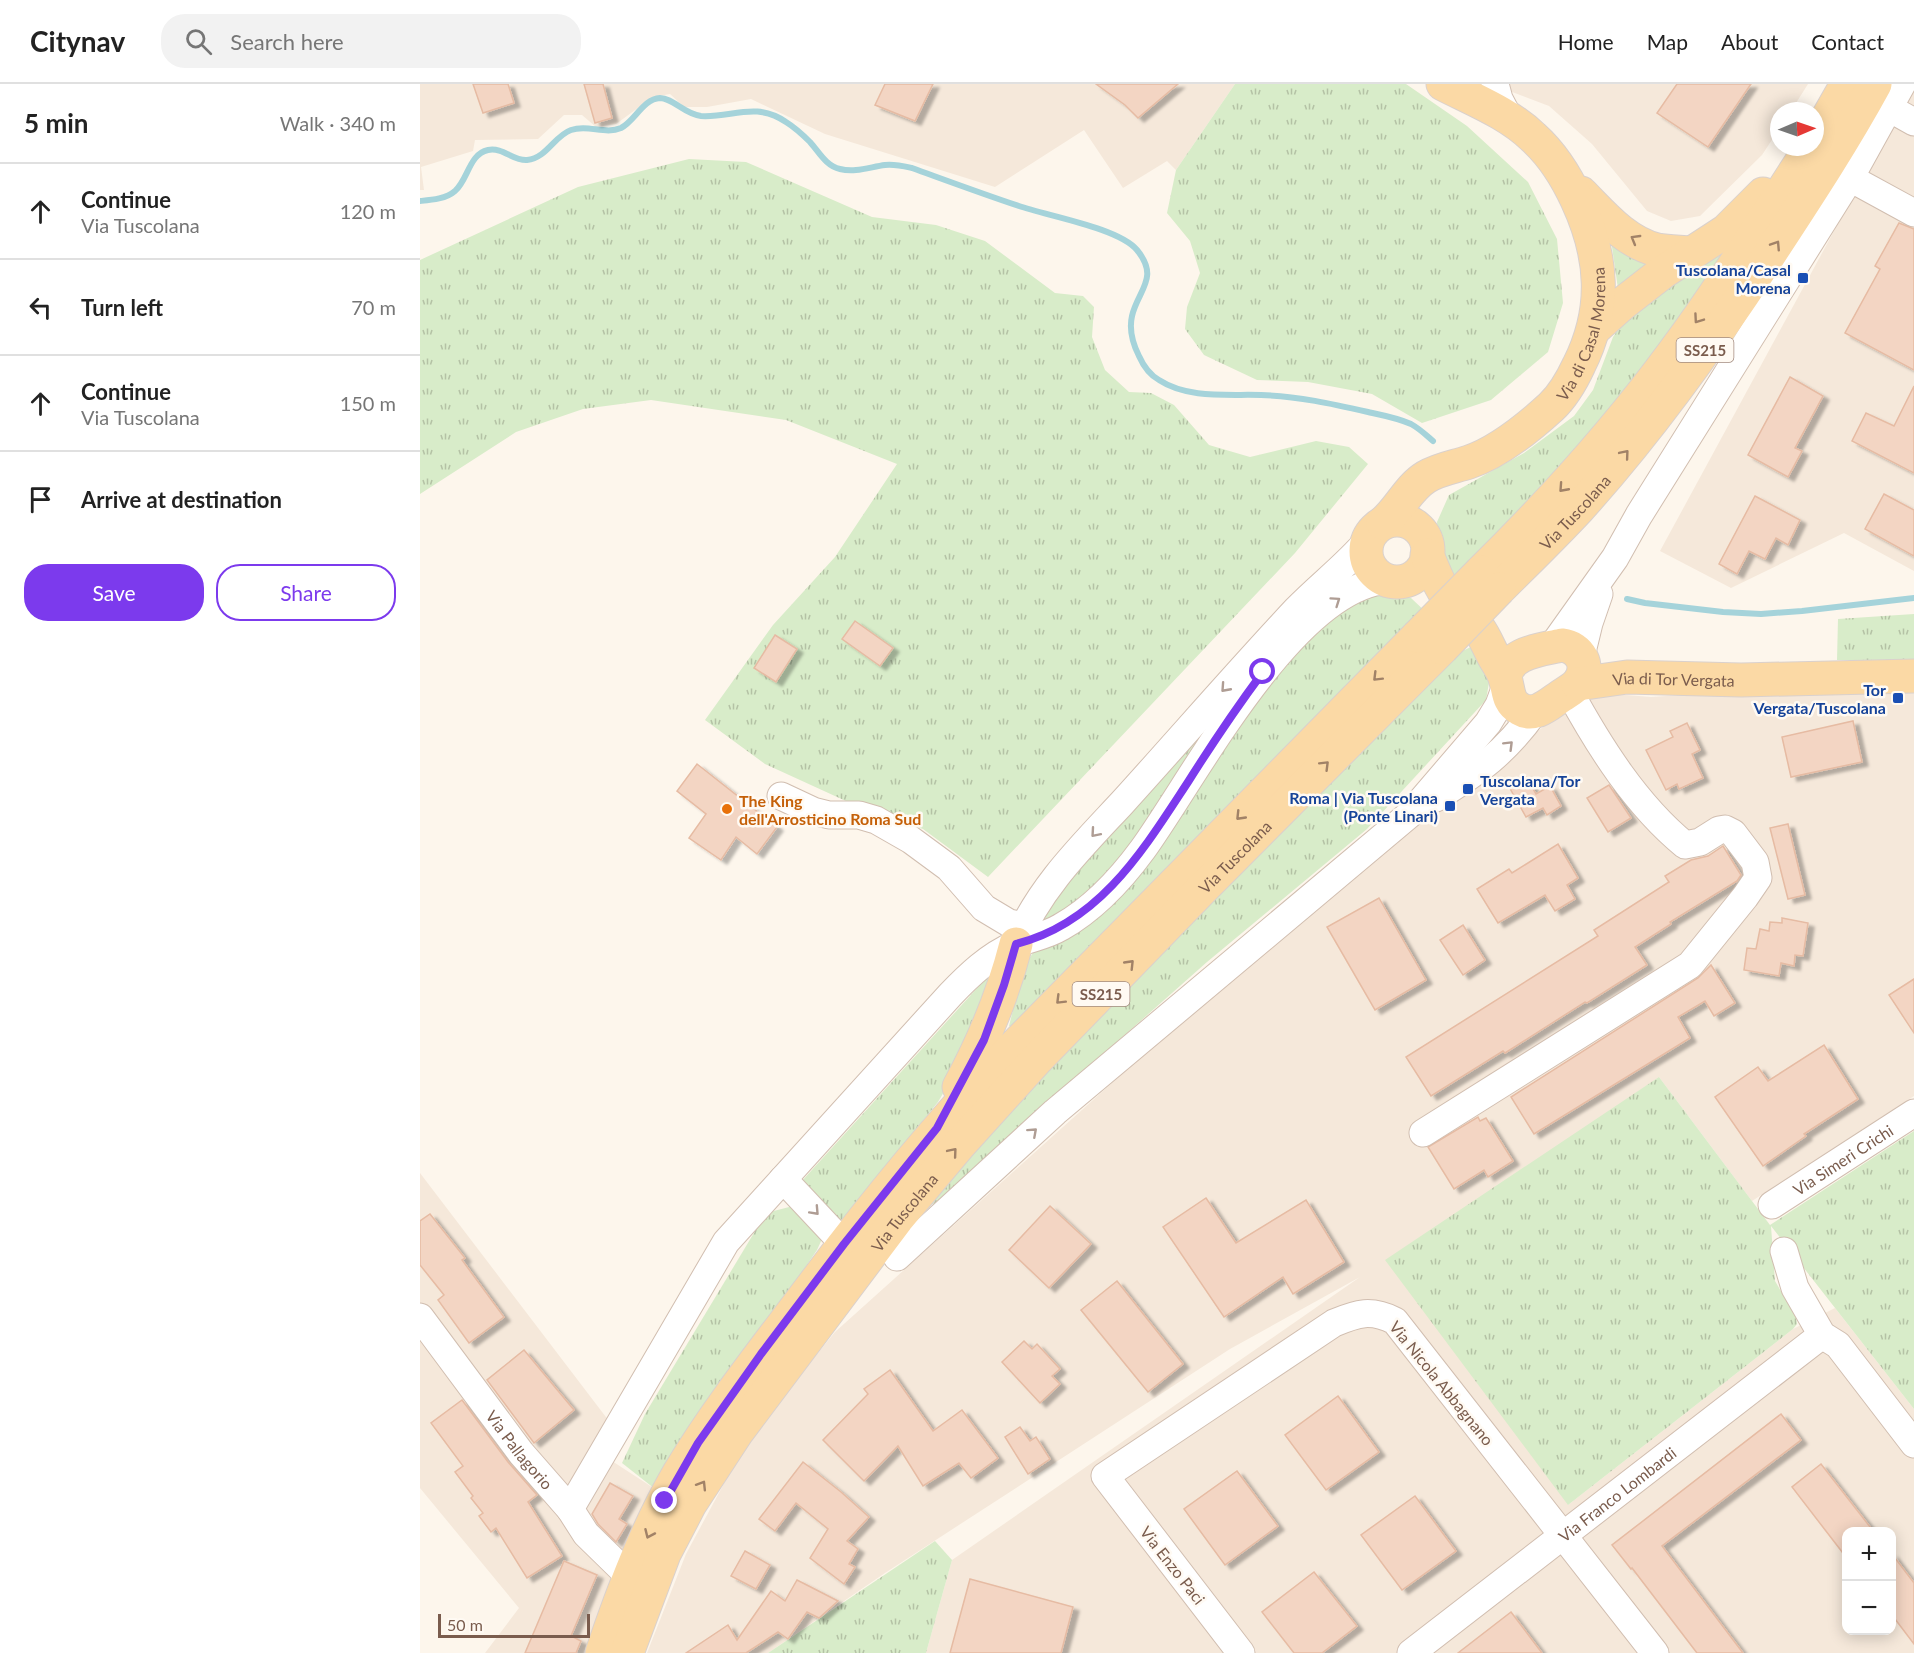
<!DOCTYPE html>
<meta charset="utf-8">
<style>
body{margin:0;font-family:Lato,sans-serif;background:#f2f2f2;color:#222}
.controls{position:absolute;right:18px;bottom:18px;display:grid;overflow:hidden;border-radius:12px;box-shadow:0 3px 15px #0003}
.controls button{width:54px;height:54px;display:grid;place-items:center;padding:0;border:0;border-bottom:2px solid #e0e0e0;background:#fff;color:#222;font:30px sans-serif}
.compass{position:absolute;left:1350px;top:18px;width:54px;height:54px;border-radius:50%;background:#fff;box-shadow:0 3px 15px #0003;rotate:88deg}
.scale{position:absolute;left:18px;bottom:15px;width:152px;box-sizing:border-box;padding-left:6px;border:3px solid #7a5c4d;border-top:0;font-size:16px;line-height:21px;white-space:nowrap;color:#7a5c4d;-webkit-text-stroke:4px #fffaf3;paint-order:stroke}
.stop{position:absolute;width:18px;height:18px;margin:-14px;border:4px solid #7c3aed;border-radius:50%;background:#fff}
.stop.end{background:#7c3aed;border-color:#fff;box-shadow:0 2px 6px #0008}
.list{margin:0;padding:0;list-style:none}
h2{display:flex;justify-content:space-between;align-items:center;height:78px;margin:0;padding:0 24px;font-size:26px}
h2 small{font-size:20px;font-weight:400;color:#767676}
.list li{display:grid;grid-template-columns:39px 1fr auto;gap:18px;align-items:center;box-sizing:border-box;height:96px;padding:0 24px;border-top:2px solid #e0e0e0}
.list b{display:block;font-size:22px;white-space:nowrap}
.list p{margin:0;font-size:20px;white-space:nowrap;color:#767676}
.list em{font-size:20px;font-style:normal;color:#767676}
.actions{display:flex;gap:12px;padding:18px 24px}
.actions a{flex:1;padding:14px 0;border:2px solid #7c3aed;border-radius:24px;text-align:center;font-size:21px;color:#7c3aed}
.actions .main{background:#7c3aed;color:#fff}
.icon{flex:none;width:33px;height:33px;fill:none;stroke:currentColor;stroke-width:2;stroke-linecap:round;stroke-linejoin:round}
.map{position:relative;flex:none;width:1494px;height:1569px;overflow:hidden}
header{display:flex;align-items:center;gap:36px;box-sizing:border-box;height:84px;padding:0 30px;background:#fff;border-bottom:2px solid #e0e0e0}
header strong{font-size:28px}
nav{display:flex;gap:33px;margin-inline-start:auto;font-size:21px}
.search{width:420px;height:54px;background:#f2f2f2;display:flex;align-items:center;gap:15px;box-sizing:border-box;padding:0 21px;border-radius:24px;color:#767676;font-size:22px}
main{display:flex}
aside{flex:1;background:#fff}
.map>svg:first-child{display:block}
.residential{fill:#f5e8da;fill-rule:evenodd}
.grass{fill:url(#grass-tufts)}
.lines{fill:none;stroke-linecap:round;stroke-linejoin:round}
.stream{stroke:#a5d3da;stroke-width:6}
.building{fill:#f3d5c3;stroke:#e6bba3;stroke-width:1.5;filter:url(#shadow)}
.minor-casing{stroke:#d1beb0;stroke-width:29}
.major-casing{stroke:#dad1cd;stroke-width:35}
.minor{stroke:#fff;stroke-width:27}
.major{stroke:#fbd9a5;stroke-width:33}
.major-bridge-casing{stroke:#dad1cd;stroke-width:35;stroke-linecap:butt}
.major-bridge{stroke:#fbd9a5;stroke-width:33}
.oneway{stroke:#a18267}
.oneway2{stroke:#af9d94}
.route{stroke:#7c3aed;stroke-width:8}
.transit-dot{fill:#1a4fb4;stroke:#fffaf3;stroke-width:2}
.food-dot{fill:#e8710a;stroke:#fffaf3;stroke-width:2}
.labels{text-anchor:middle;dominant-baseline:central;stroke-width:5;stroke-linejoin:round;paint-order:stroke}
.shield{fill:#fffaf3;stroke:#a28b7f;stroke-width:1.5}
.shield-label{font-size:15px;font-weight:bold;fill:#7a5c4d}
.transit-label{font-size:16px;font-weight:bold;fill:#164399;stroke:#fffaf3;text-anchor:end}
.street-label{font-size:16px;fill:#7a5c4d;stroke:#fffaf3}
.food-label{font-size:16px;font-weight:bold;fill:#c56008;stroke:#fffaf3;text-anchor:start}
</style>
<header>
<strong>Citynav</strong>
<div class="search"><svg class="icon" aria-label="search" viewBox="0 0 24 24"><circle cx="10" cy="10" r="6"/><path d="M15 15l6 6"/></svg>Search here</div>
<nav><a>Home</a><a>Map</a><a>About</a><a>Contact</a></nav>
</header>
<main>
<aside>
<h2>5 min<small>Walk · 340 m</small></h2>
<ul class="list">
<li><svg class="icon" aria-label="ahead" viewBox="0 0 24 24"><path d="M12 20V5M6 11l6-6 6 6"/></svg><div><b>Continue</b><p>Via Tuscolana</p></div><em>120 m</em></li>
<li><svg class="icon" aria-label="left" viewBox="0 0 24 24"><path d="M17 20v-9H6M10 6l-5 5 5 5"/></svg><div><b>Turn left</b></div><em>70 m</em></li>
<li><svg class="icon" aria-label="ahead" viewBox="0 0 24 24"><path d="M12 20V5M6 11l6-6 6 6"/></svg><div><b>Continue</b><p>Via Tuscolana</p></div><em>150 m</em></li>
<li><svg class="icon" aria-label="arrive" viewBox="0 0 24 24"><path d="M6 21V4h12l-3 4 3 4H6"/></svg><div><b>Arrive at destination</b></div></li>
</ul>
<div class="actions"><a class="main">Save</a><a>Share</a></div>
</aside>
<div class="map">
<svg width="1494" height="1569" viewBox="0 0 1494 1569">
<defs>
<pattern id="grass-tufts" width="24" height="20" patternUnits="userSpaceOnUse" patternTransform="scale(1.5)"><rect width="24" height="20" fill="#d8ecc9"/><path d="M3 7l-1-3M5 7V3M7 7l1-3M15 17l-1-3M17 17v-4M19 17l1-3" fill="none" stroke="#b4c2a5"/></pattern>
<filter id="shadow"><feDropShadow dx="6" dy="4" stdDeviation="1.5" flood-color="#0004"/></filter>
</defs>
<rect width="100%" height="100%" fill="#fdf6ec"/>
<g class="residential">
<polygon points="0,0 815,0 756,86 747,77 703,104 664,46 575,103 405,50 331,15 287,23 264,23 250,10 233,13 196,40 176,43 162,31 144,31 118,55 55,56 53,67 1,83 4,106 0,106"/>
<polygon points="1071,0 1388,0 1371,27 1359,27 1359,45 1342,71 1280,132 1251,137 1227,127 1172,60 1129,22"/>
<polygon points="1494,0 1494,487 1424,449 1311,504 1240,467"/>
<path d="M1494 608V1012L1332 1117 1239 993 1148 1421 1373 1245 1415 1224 1494 1325V1569H506L532 1476 940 1193 810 1265 465 1489 348 1569H227L266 1470 328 1355 415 1248 762 936 986 749 1123 643 1180 609 1231 613 1292 609ZM1426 1448H1472V1546H1426Z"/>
<polygon points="0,1089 192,1341 165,1420 192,1377 235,1405 167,1569 65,1569 99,1524 0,1404"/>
</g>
<g class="grass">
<polygon points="815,0 986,0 1047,42 1108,98 1137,155 1143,219 1128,268 1071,316 1002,339 952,310 888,298 837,296 784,271 765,245 767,223 780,189 770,157 747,129 756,86"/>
<polygon points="269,75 326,78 452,133 516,141 565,157 635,209 663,212 674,223 672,253 685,286 709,308 731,309 754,321 789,361 830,373 896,357 929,363 948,380 875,469 568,793 503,745 428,718 345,680 285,636 353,541 415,473 477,380 366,336 231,316 163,325 96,348 0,410 0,176 158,103"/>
<polygon points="1190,149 1236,181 1198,205"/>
<polygon points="1316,153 1205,316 1036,500 1020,471 1017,438 1029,411 1104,369 1154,332 1173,306 1193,253 1210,228"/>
<polygon points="967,508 991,514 1008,530 594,945 589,942 604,882 615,866 642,852 877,556 940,514"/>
<polygon points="1494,530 1494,576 1417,576 1418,535"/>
<polygon points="1053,562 1070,593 1066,616 947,745 787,878 514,1120 506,1121 598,1009 1038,569"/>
<polygon points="813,603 708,771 637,837 618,838 640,803"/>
<polygon points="579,884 552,960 518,1018 420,1139 381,1098 569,891"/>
<polygon points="1239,993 1350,1141 1494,1047 1494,1325 1351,1142 1355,1197 1376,1233 1377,1240 1373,1245 1148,1421 965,1176"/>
<polygon points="373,1122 402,1155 397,1166 235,1405 202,1379 225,1330 346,1129"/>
<polygon points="515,1457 532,1476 506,1569 348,1569"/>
</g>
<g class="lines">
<g class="stream">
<path d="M0 117C11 116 26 115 35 107 48 96 49 70 68 66 83 63 93 77 107 76 127 74 134 52 151 46 168 40 185 51 201 44 215 37 223 15 240 14 253 14 264 30 281 32 312 34 335 17 366 38 374 43 383 51 390 58 399 68 406 82 420 85 435 89 450 83 465 81 475 80 483 82 492 84 528 97 563 110 599 122 628 132 699 144 717 166 740 194 718 206 712 232 709 245 713 260 719 272 723 281 730 291 739 296 768 315 808 310 841 311 877 312 913 320 948 328 962 331 978 334 991 340 1000 345 1006 351 1013 357"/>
<polyline points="1207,515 1225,519 1303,528 1341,530 1382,527 1494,514"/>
</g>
</g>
<g class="building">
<polygon points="53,0 88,0 94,19 63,29"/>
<polygon points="164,0 183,0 192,34 175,39"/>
<polygon points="465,0 513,0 495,37 455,21"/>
<polygon points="676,0 758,0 718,34 705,21"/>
<polygon points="1257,0 1331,0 1288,63 1237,29"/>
<polygon points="1479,139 1494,145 1494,286 1425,249 1460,185 1455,182"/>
<polygon points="1370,293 1403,312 1375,364 1382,367 1368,393 1328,371"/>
<polygon points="1494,302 1494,389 1432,357 1446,329 1474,342"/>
<polygon points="1464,410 1494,426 1494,472 1445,445"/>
<polygon points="1335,412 1380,436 1368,461 1356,454 1345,475 1329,467 1317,490 1299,480"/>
<polygon points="435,537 473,564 460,582 422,555"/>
<polygon points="355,551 377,565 356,598 334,584"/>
<polygon points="1433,637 1442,678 1371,693 1362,653"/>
<polygon points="1267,639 1280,666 1272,670 1283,694 1259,705 1257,700 1246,706 1226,666 1253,653 1250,647"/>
<polygon points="277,680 357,743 337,770 316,753 301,776 269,754 286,730 257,707"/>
<polygon points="1105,691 1116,710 1130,702 1141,722 1127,731 1123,724 1106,733 1088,701"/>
<polygon points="1189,701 1211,734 1188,748 1167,714"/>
<polygon points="1368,740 1385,811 1368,815 1350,744"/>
<polygon points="1138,760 1158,794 1147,801 1155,815 1135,827 1125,811 1078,839 1057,805 1089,785 1092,789"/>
<polygon points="1303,762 1321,791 1317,797 1250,838 1251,840 1215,863 1227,881 1167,919 1165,918 1085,969 1083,967 1011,1012 986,973 1178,852 1174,846 1249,798 1245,792 1271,776 1288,772"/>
<polygon points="959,814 1006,896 955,926 907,843"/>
<polygon points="1362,834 1388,839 1383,872 1375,871 1374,882 1361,879 1359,892 1324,886 1327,864 1336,865 1340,845 1349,847 1350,838 1362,839"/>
<polygon points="1043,841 1065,876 1043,891 1020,856"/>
<polygon points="1291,881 1315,919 1294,932 1285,917 1258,933 1270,954 1114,1050 1091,1013 1278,894"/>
<polygon points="1494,895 1494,949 1469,911"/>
<polygon points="1404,961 1438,1015 1384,1050 1386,1052 1343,1082 1295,1013 1338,983 1348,997"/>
<polygon points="1058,1033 1060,1037 1066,1034 1093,1077 1068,1093 1064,1086 1034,1105 1008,1063"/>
<polygon points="786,1114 816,1159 886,1116 924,1178 873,1210 863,1193 804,1233 743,1143"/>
<polygon points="630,1122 671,1160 629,1204 589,1166"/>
<polygon points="10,1130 45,1174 42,1176 84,1233 49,1259 18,1216 24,1211 0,1181 0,1137"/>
<polygon points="697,1197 763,1280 728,1308 661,1226"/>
<polygon points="604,1257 612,1265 617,1260 640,1285 632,1292 640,1300 620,1319 582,1278"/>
<polygon points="104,1266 154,1326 114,1359 67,1296"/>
<polygon points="470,1286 513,1347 542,1326 578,1374 551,1394 539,1379 503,1402 478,1362 444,1397 403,1356 448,1310 444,1305"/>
<polygon points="918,1312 959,1368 906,1406 865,1351"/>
<polygon points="42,1316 88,1378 117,1411 108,1418 142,1472 107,1494 76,1444 71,1448 59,1432 63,1429 51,1414 53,1412 35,1388 43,1382 11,1339"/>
<polygon points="1361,1330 1381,1356 1242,1462 1323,1569 1277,1569 1212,1484 1211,1485 1192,1461"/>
<polygon points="600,1343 610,1357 616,1353 630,1375 608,1390 585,1353"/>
<polygon points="383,1378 421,1408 449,1433 427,1457 438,1465 429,1480 435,1483 424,1500 390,1474 408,1445 376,1419 355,1447 339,1435"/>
<polygon points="1401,1380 1454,1448 1426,1448 1426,1473 1372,1403"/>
<polygon points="817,1387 858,1442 805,1481 764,1425"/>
<polygon points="190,1399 213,1412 199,1435 207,1440 196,1458 178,1440 172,1430"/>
<polygon points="995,1412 1036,1467 982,1506 941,1451"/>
<polygon points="325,1467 350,1481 336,1505 311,1492"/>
<polygon points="1472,1470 1494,1499 1494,1560 1472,1531"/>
<polygon points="144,1477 177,1491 151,1552 161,1557 156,1569 105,1569"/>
<polygon points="894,1488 937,1542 902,1569 874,1569 842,1528"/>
<polygon points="550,1495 653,1523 641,1569 530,1569"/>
<polygon points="377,1496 418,1517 399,1534 387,1528 368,1555 358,1548 326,1569 266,1569 308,1541 317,1556 351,1507 365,1517"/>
<polygon points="1091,1528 1122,1569 1038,1569"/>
</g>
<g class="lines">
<g class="minor-casing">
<g id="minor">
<polyline points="1075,0 1079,15 1089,34"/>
<polyline points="1469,24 1494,38"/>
<polyline points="1430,94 1494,129"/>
<polyline points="1131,564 1195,474 1219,431 1430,94 1482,0"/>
<polyline points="1161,572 1169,539 1179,510"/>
<polyline points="361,712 393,727 409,731 439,731 456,736 491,756 529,784 564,824 589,839 603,842"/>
<path d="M1016 714C1059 687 1085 669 1115 627"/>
<path d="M596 860C618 805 662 762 702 719 760 655 817 589 876 526 899 502 926 482 948 456"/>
<path d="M1003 1049 1270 881 1325 813 1338 794 1335 778 1313 749 1305 745 1299 746 1280 758 1265 761C1216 721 1179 662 1149 607"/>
<polyline points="363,1095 424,1160"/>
<path id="s1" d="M1352 1121 1494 1029"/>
<polyline points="1364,1167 1375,1204 1402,1251 1418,1261 1494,1360"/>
<polyline points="477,1173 635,1028 990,730 1068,639 1079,621 1086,602"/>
<path id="s2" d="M0 1233 101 1369 150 1425 166 1450 209 1492"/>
<path d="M150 1425 306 1158 530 911C549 891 569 872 594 861 610 854 626 852 641 843 673 825 701 795 723 765 775 693 873 503 968 496"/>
<path d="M821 1569 685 1392 914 1239C938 1229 951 1225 975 1237L1235 1569"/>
<path id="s3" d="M991 1569 1402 1251"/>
</g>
</g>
<g class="major-casing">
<g id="major">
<polyline points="1395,56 1427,0"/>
<path d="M1161 109C1183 131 1205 158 1237 166 1248 168 1260 168 1271 169"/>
<polyline points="1174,245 1202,220 1243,188 1306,147 1343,110"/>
<circle cx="977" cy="467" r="31"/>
<path id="s4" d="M963 439C979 426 988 404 1006 393 1019 385 1034 383 1049 378 1079 368 1108 344 1131 323 1144 311 1152 296 1159 281 1187 225 1183 172 1157 116 1146 92 1132 70 1113 53 1088 29 1054 16 1023 0"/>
<path d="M1007 471C1013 484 1018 500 1027 512 1036 525 1050 533 1059 545 1065 553 1069 564 1074 573 1078 580 1083 587 1085 594 1089 606 1087 618 1100 625 1115 634 1129 620 1141 612 1147 608 1155 604 1159 598 1171 582 1160 563 1142 561 1121 566 1088 568 1085 594"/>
<path d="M1061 488C1131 419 1196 347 1254 268 1303 202 1346 132 1391 63"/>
<path id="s5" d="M1079 505C1106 478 1133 452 1159 424 1233 342 1297 252 1357 159 1391 107 1425 55 1455 0"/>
<path id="s6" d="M1158 600 1207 593 1321 596 1494 592"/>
<path d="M539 1003C564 957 583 911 596 860"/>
<path d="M182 1569C203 1507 226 1446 259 1389 298 1324 346 1264 391 1204 450 1125 512 1048 580 977L998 552"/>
<path id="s7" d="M207 1569 244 1470 270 1420 317 1348 477 1135 540 1060 617 975 783 804 1022 564"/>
</g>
</g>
<use href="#minor" class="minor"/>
<use href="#major" class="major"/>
<g class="major-bridge-casing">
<g id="major-bridge">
<polyline points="998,552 1061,488"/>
<polyline points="1022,564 1079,505"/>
</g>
</g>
<use href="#major-bridge" class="major-bridge"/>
</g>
<defs><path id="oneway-chevron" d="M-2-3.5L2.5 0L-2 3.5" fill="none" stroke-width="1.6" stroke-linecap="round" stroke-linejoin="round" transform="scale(1.5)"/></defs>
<g class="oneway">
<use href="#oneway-chevron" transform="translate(1215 155) rotate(-150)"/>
<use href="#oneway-chevron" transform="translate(1356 161) rotate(-57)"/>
<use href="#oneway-chevron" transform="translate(1278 235) rotate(125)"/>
<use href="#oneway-chevron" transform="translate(1205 370) rotate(-50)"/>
<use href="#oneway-chevron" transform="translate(1143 404) rotate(132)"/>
<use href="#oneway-chevron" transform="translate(957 593) rotate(135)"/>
<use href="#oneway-chevron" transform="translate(905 681) rotate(-45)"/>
<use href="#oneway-chevron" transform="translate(820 732) rotate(134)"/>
<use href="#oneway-chevron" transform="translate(710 880) rotate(-46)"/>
<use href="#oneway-chevron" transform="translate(640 916) rotate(135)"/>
<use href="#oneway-chevron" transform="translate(533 1068) rotate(-50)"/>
<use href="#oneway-chevron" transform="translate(282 1401) rotate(-58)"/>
<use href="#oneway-chevron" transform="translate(229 1450) rotate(114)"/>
</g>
<g class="oneway2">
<use href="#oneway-chevron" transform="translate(916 517) rotate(-35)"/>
<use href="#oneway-chevron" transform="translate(805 604) rotate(132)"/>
<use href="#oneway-chevron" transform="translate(1089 661) rotate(-45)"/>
<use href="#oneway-chevron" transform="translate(675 749) rotate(131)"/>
<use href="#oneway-chevron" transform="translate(613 1048) rotate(-42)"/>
<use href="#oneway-chevron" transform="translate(395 1127) rotate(47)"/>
</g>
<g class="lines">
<path class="route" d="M245 1417 278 1359 341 1270 424 1160 517 1044 564 956 584 901 596 860C680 839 724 765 768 698 792 660 817 623 843 588"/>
</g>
<g class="transit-dot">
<rect x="1377" y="188" width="12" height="12" rx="3"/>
<rect x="1472" y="608" width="12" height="12" rx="3"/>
<rect x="1042" y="699" width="12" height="12" rx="3"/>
<rect x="1024" y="716" width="12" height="12" rx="3"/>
</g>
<circle class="food-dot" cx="307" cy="725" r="6"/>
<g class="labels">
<g class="shield">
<rect x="1256.5" y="254" width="57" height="24" rx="4.5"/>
<rect x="652.5" y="898" width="57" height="24" rx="4.5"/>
</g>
<g class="shield-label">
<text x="1285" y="266">SS215</text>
<text x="681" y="910">SS215</text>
</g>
<g class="transit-label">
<text x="1371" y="185">Tuscolana/Casal<tspan x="1371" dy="18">Morena</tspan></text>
<text x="1466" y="605">Tor<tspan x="1466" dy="18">Vergata/Tuscolana</tspan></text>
<text x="1060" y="696" text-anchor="start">Tuscolana/Tor<tspan x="1060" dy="18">Vergata</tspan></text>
<text x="1018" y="713">Roma | Via Tuscolana<tspan x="1018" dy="18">(Ponte Linari)</tspan></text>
</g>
<g class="street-label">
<text stroke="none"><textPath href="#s4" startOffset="290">Via di Casal Morena</textPath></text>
<text stroke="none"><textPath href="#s5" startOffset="108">Via Tuscolana</textPath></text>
<text stroke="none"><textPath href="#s6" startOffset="96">Via di Tor Vergata</textPath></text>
<text stroke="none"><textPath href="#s7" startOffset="1010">Via Tuscolana</textPath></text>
<text stroke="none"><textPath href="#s1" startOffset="84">Via Simeri Crichi</textPath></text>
<text stroke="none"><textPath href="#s7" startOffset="524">Via Tuscolana</textPath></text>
<text transform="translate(1022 1299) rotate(51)">Via Nicola Abbagnano</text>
<text stroke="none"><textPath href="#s2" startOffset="166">Via Pallagorio</textPath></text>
<text stroke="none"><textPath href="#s3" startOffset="260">Via Franco Lombardi</textPath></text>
<text transform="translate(753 1481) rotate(52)">Via Enzo Paci</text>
</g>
<g class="food-label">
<text x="319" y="716">The King<tspan x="319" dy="18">dell'Arrosticino Roma Sud</tspan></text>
</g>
</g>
</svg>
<div class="controls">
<button>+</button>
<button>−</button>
</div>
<svg class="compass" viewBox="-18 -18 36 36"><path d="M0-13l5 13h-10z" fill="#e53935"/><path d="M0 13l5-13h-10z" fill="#767676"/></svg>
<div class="scale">50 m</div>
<div class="stop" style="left:843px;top:588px"></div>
<div class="stop end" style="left:245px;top:1417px"></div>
</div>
</main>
